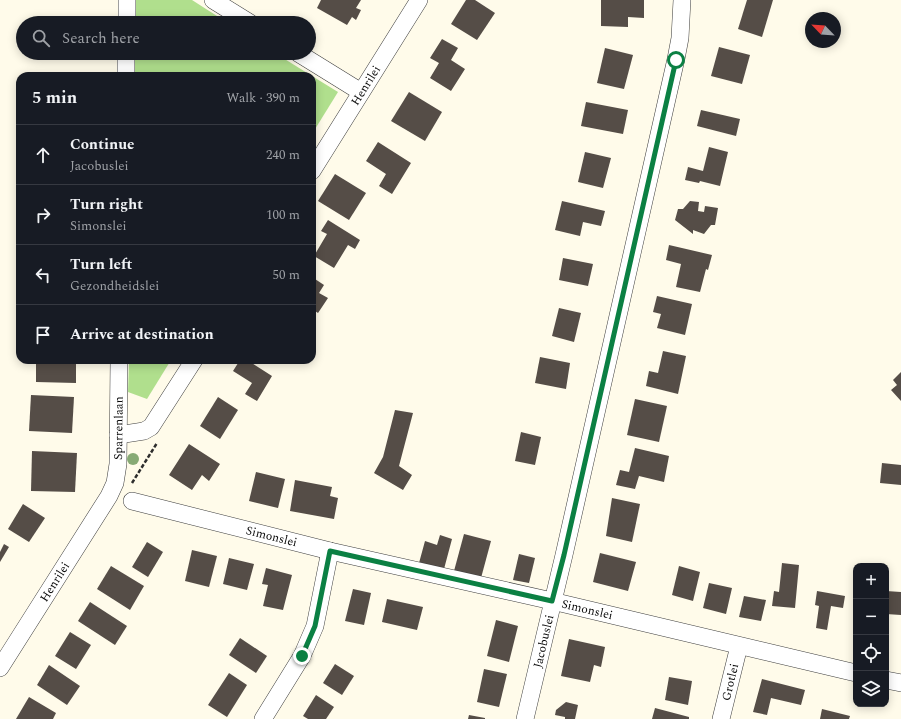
<!DOCTYPE html>
<meta charset="utf-8">
<style>
body{margin:0;font-family:Spectral,serif;background:#242831;color:#f1f3f6}
.controls{position:absolute;right:12px;bottom:12px;display:grid;overflow:hidden;border-radius:8px;box-shadow:0 2px 10px #0003}
.controls button{width:36px;height:36px;display:grid;place-items:center;padding:0;border:0;border-bottom:1px solid #363941;background:#171b24;color:#f1f3f6;font:20px sans-serif}
.compass{position:absolute;left:805px;top:12px;width:36px;height:36px;border-radius:50%;background:#171b24;box-shadow:0 2px 10px #0003;rotate:295deg}
.stop{position:absolute;width:12px;height:12px;margin:-9px;border:3px solid #0b8043;border-radius:50%;background:#fff}
.stop.end{background:#0b8043;border-color:#fff;box-shadow:0 1px 4px #0008}
.list{margin:0;padding:0;list-style:none}
h2{display:flex;justify-content:space-between;align-items:center;height:52px;margin:0;padding:0 16px;font-size:17px}
h2 small{font-size:13px;font-weight:400;color:#9ea1a6}
.list li{display:grid;grid-template-columns:26px 1fr auto;gap:12px;align-items:center;box-sizing:border-box;height:60px;padding:0 16px;border-top:1px solid #363941}
.list b{display:block;font-size:15px;white-space:nowrap}
.list p{margin:0;font-size:13px;white-space:nowrap;color:#9ea1a6}
.list em{font-size:13px;font-style:normal;color:#9ea1a6}
.icon{flex:none;width:22px;height:22px;fill:none;stroke:currentColor;stroke-width:2;stroke-linecap:round;stroke-linejoin:round}
.map{position:relative;flex:none;width:901px;height:719px;overflow:hidden}
.search{position:absolute;background:#171b24;box-shadow:0 2px 10px #0003;left:16px;top:16px;width:300px;height:44px;display:flex;align-items:center;gap:10px;box-sizing:border-box;padding:0 14px;border-radius:22px;color:#9ea1a6;font-size:15px}
.panel{position:absolute;background:#171b24;box-shadow:0 2px 10px #0003;left:16px;top:72px;width:300px;height:292px;border-radius:12px}
.map>svg:first-child{display:block}
.forest{fill:#b0df8d}
.building{fill:#554d47}
.lines{fill:none;stroke-linecap:round;stroke-linejoin:round}
.street-casing{stroke:#3e3e3e;stroke-width:18}
.path{stroke:#2d2d2d;stroke-width:2.5;stroke-dasharray:4 2;stroke-linecap:butt}
.street{stroke:#fff;stroke-width:17}
.tree{fill:#87aa75}
.route{stroke:#0b8043;stroke-width:5}
.labels{text-anchor:middle;dominant-baseline:central;stroke-width:4;stroke-linejoin:round;paint-order:stroke}
.street-label{font-size:12px;fill:#0b0b0b;stroke:#fff}
</style>
<div class="map">
<svg width="901" height="719" viewBox="0 0 901 719">
<rect width="100%" height="100%" fill="#fffbea"/>
<g class="forest">
<polygon points="136,0 192,0 228,23 136,23"/>
<polygon points="135,53 275,53 312,76 134,76"/>
<polygon points="312,76 338,92 312,134"/>
<polygon points="129,360 171,360 147,399 128,392"/>
</g>
<g class="building">
<polygon points="321,0 361,0 356,8 361,10 356,20 352,17 347,25 317,8"/>
<polygon points="466,0 475,0 495,13 477,40 451,24"/>
<polygon points="601,0 644,0 644,18 628,17 628,27 601,26"/>
<polygon points="747,0 773,0 762,37 738,29"/>
<rect x="64" y="19" width="11" height="4"/>
<polygon points="442,39 458,48 451,60 465,69 451,91 430,78 439,63 430,58"/>
<polygon points="719,47 750,55 742,84 711,76"/>
<polygon points="605,48 633,55 624,89 597,83"/>
<rect x="54" y="72" width="29" height="4"/>
<polygon points="409,92 442,112 425,141 391,121"/>
<polygon points="586,102 628,110 623,134 581,126"/>
<polygon points="701,110 740,119 736,136 697,126"/>
<polygon points="378,142 411,163 392,194 379,186 386,174 366,161"/>
<polygon points="709,147 728,152 720,186 700,181 699,183 685,180 688,167 703,171"/>
<polygon points="585,152 611,158 603,188 578,182"/>
<polygon points="335,174 366,193 349,220 318,201"/>
<polygon points="562,201 605,211 601,226 583,222 580,236 555,230"/>
<polygon points="690,201 699,202 698,211 704,212 705,206 718,208 715,225 711,225 704,234 693,230 693,234 675,220 678,209 683,209"/>
<polygon points="328,220 360,240 355,249 348,245 334,268 314,256 327,234 321,231"/>
<polygon points="669,245 712,255 708,270 706,269 700,292 676,287 681,264 666,260"/>
<polygon points="563,258 593,264 588,286 559,280"/>
<polygon points="312,277 324,285 319,293 328,298 318,313 312,309"/>
<polygon points="657,296 692,304 685,335 657,328 661,314 653,312"/>
<polygon points="559,308 581,313 574,342 552,336"/>
<polygon points="663,351 686,356 678,394 646,386 649,371 658,373"/>
<polygon points="540,357 570,363 566,389 535,383"/>
<polygon points="36,360 76,360 76,383 36,382"/>
<polygon points="240,360 247,360 272,376 257,401 245,394 252,383 233,371"/>
<polygon points="901,372 901,401 891,390 897,385 893,380"/>
<polygon points="31,395 74,397 72,433 29,431"/>
<polygon points="218,397 238,410 220,439 200,426"/>
<polygon points="635,399 667,406 659,442 627,435"/>
<polygon points="395,410 413,413 399,466 412,475 403,490 374,473 383,457"/>
<polygon points="521,432 541,437 535,465 515,461"/>
<polygon points="189,444 220,464 209,481 202,475 192,490 169,475"/>
<polygon points="635,448 669,456 664,482 639,476 635,489 616,485 620,470 629,472"/>
<polygon points="32,451 77,453 75,492 31,491"/>
<polygon points="882,463 901,465 901,485 880,483"/>
<polygon points="256,472 285,479 278,508 249,501"/>
<polygon points="295,480 332,487 330,496 338,498 334,519 290,511"/>
<polygon points="612,498 640,504 632,542 606,536"/>
<polygon points="23,504 45,518 29,542 8,529"/>
<polygon points="464,534 491,541 481,578 454,571"/>
<polygon points="440,535 452,539 444,569 419,563 425,541 437,545"/>
<polygon points="147,542 163,552 148,577 132,567"/>
<polygon points="4,544 9,547 0,562 0,552"/>
<polygon points="192,550 217,556 209,587 185,581"/>
<polygon points="600,553 636,562 628,591 593,582"/>
<polygon points="519,554 535,558 529,583 513,580"/>
<polygon points="229,558 254,564 247,590 223,584"/>
<polygon points="782,563 799,565 795,608 772,606 774,591 779,592"/>
<polygon points="111,566 144,586 130,610 97,589"/>
<polygon points="679,566 700,572 693,601 672,595"/>
<polygon points="266,568 292,575 283,610 263,606 268,585 262,584"/>
<polygon points="709,583 732,588 726,614 703,608"/>
<polygon points="353,589 371,593 364,625 345,621"/>
<polygon points="817,591 845,596 843,608 831,606 827,630 816,628 819,606 815,605"/>
<polygon points="886,591 901,592 901,615 886,614"/>
<polygon points="744,596 766,600 761,621 739,617"/>
<polygon points="387,599 423,607 417,630 382,622"/>
<polygon points="90,602 127,626 115,645 78,621"/>
<polygon points="496,620 518,626 509,662 487,656"/>
<polygon points="70,632 91,645 76,669 55,656"/>
<polygon points="240,638 267,656 256,673 229,655"/>
<polygon points="569,639 605,647 601,667 594,665 590,682 561,676"/>
<polygon points="335,664 354,676 342,695 323,683"/>
<polygon points="49,665 80,686 67,705 37,685"/>
<polygon points="484,669 507,674 499,707 477,702"/>
<polygon points="229,673 247,685 227,717 208,705"/>
<polygon points="669,677 692,681 688,705 665,700"/>
<polygon points="762,679 805,690 801,705 771,698 767,715 753,712"/>
<polygon points="316,695 334,707 326,719 308,719 303,716"/>
<polygon points="29,697 56,713 53,719 16,719"/>
<polygon points="566,702 578,705 575,719 565,719 565,717 555,715 556,710"/>
<polygon points="655,708 689,717 689,719 652,719"/>
<polygon points="822,709 850,716 849,719 820,719"/>
<polygon points="469,715 485,718 485,719 468,719"/>
</g>
<g class="lines">
<g class="street-casing">
<g id="street">
<polyline points="213,0 250,23"/>
<polyline points="127,23 127,0"/>
<polyline points="298,53 361,92"/>
<polyline points="126,76 126,53"/>
<path id="s1" d="M312 171 419 0"/>
<polyline points="118,435 144,431 151,427 194,360"/>
<path id="s2" d="M132 501 330 551 552 601 856 673"/>
<path id="s3" d="M0 668 109 496 115 483 118 464 119 360"/>
<polyline points="886,680 901,683"/>
<polyline points="263,719 302,656 315,626 330,551"/>
<path id="s4" d="M525 719 564 555 676 59 680 38 682 0"/>
<path id="s5" d="M721 719 739 646"/>
</g>
</g>
<polyline class="path" points="132,483 157,443"/>
<use href="#street" class="street"/>
</g>
<circle class="tree" cx="133" cy="459" r="6"/>
<g class="lines">
<polyline class="route" points="302,656 315,626 330,551 552,601 564,555 676,60"/>
</g>
<g class="labels">
<g class="street-label">
<text stroke="none"><textPath href="#s1" startOffset="101">Henrilei</textPath></text>
<text stroke="none"><textPath href="#s3" startOffset="273">Sparrenlaan</textPath></text>
<text stroke="none"><textPath href="#s2" startOffset="144">Simonslei</textPath></text>
<text stroke="none"><textPath href="#s3" startOffset="102">Henrilei</textPath></text>
<text stroke="none"><textPath href="#s2" startOffset="468">Simonslei</textPath></text>
<text stroke="none"><textPath href="#s4" startOffset="80">Jacobuslei</textPath></text>
<text stroke="none"><textPath href="#s5" startOffset="38">Grotlei</textPath></text>
</g>
</g>
</svg>
<div class="controls">
<button>+</button>
<button>−</button>
<button><svg class="icon" aria-label="locate" viewBox="0 0 24 24"><circle cx="12" cy="12" r="6"/><path d="M12 2v4M12 18v4M2 12h4M18 12h4"/></svg></button>
<button><svg class="icon" aria-label="layers" viewBox="0 0 24 24"><path d="M12 4l9 5-9 5-9-5zM3 14l9 5 9-5"/></svg></button>
</div>
<svg class="compass" viewBox="-18 -18 36 36"><path d="M0-13l5 13h-10z" fill="#e53935"/><path d="M0 13l5-13h-10z" fill="#9ea1a6"/></svg>
<div class="stop" style="left:676px;top:60px"></div>
<div class="stop end" style="left:302px;top:656px"></div>
<div class="search"><svg class="icon" aria-label="search" viewBox="0 0 24 24"><circle cx="10" cy="10" r="6"/><path d="M15 15l6 6"/></svg>Search here</div>
<section class="panel">
<h2>5 min<small>Walk · 390 m</small></h2>
<ul class="list">
<li><svg class="icon" aria-label="ahead" viewBox="0 0 24 24"><path d="M12 20V5M6 11l6-6 6 6"/></svg><div><b>Continue</b><p>Jacobuslei</p></div><em>240 m</em></li>
<li><svg class="icon" aria-label="right" viewBox="0 0 24 24"><path d="M7 20v-9h11M14 6l5 5-5 5"/></svg><div><b>Turn right</b><p>Simonslei</p></div><em>100 m</em></li>
<li><svg class="icon" aria-label="left" viewBox="0 0 24 24"><path d="M17 20v-9H6M10 6l-5 5 5 5"/></svg><div><b>Turn left</b><p>Gezondheidslei</p></div><em>50 m</em></li>
<li><svg class="icon" aria-label="arrive" viewBox="0 0 24 24"><path d="M6 21V4h12l-3 4 3 4H6"/></svg><div><b>Arrive at destination</b></div></li>
</ul>
</section>
</div>
